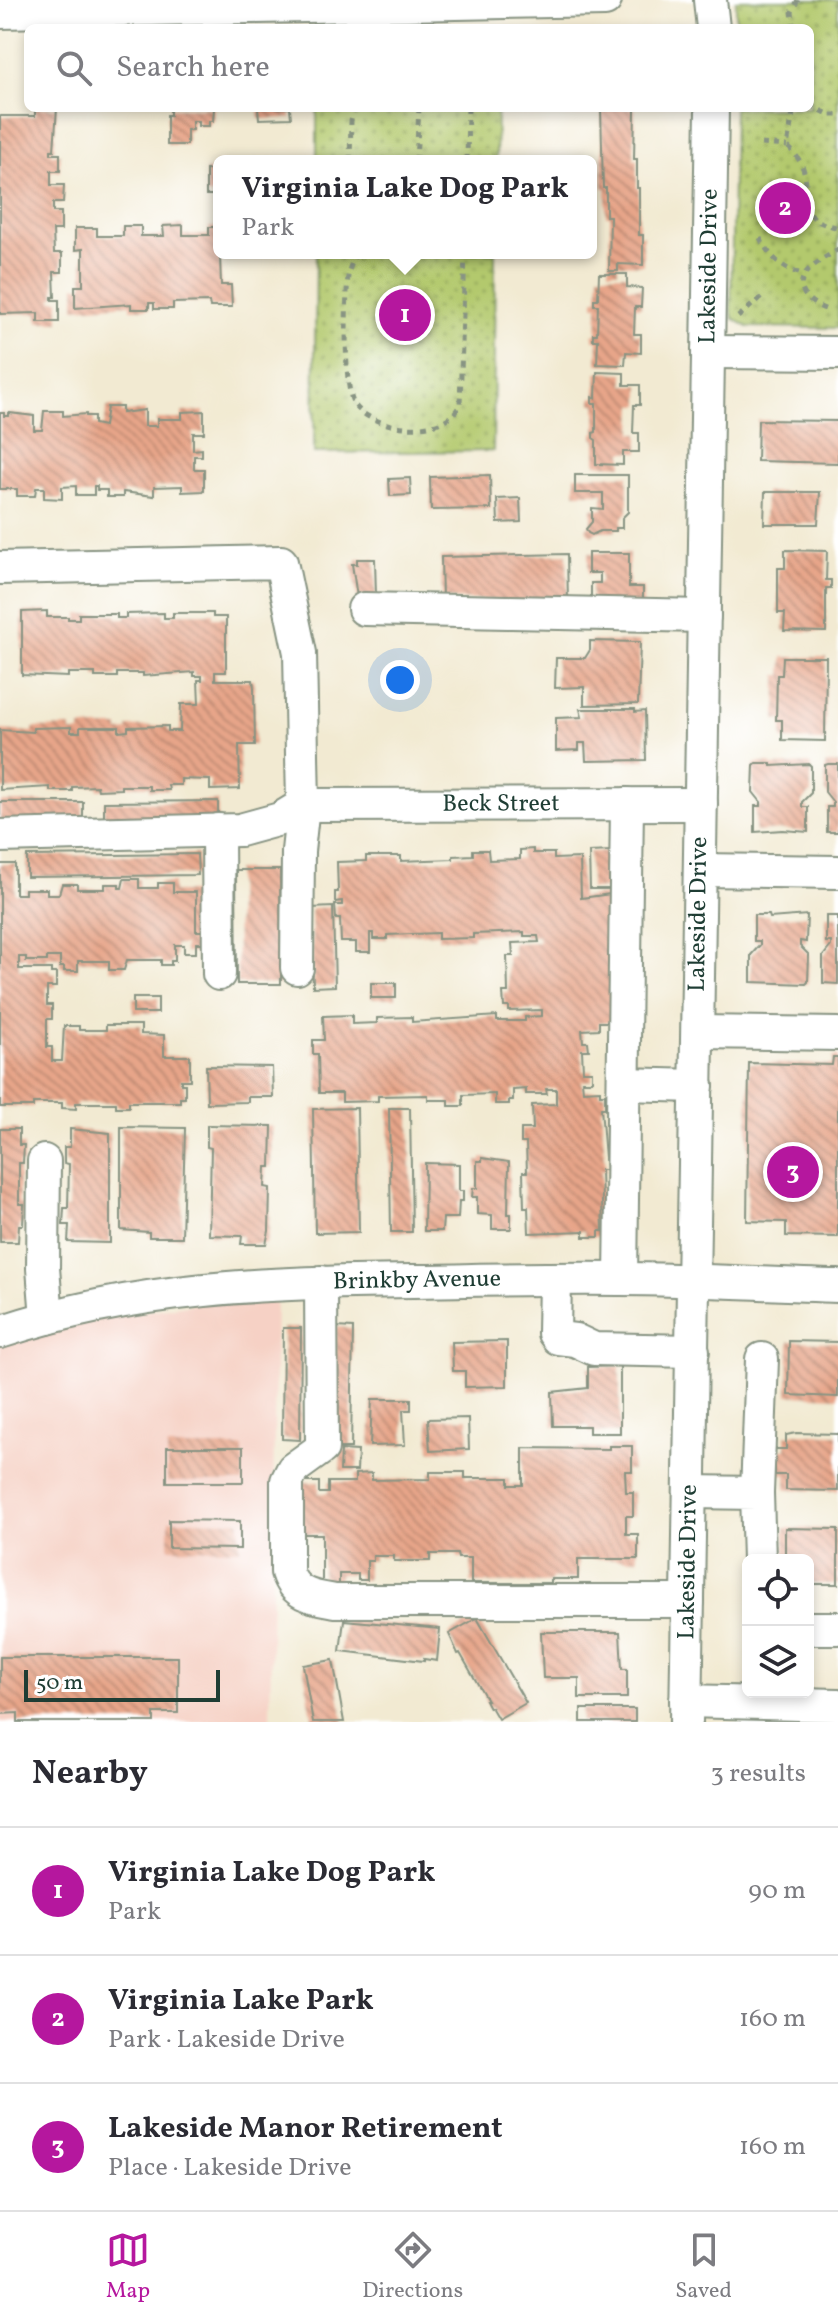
<!DOCTYPE html>
<meta charset="utf-8">
<style>
body{margin:0;font-family:Vollkorn,serif;background:#f7f7f7;color:#2b2b33}
.controls{position:absolute;right:24px;bottom:24px;display:grid;overflow:hidden;border-radius:12px;box-shadow:0 4px 12px #0003}
.controls button{width:72px;height:72px;display:grid;place-items:center;padding:0;border:0;border-bottom:2px solid #e1e1e2;background:#fff;color:#2b2b33;font:40px sans-serif}
.scale{position:absolute;left:24px;bottom:20px;width:196px;box-sizing:border-box;padding-left:8px;border:4px solid #1f3d34;border-top:0;font-size:22px;line-height:28px;white-space:nowrap;color:#1f3d34;-webkit-text-stroke:6px #fff;paint-order:stroke}
.you{position:absolute;left:400px;top:680px;width:28px;height:28px;margin:-20px;border:6px solid #fff;border-radius:50%;background:#1a73e8;box-shadow:0 0 0 12px #1a73e833}
.badge{display:grid;place-items:center;width:52px;height:52px;border-radius:50%;background:#b5179e;color:#fff;font-size:26px;font-weight:700}
.pin{position:absolute;translate:-50% -50%;border:4px solid #fff;box-shadow:0 2px 8px #0006}
.popup{position:absolute;left:213px;top:155px;width:384px;height:104px;box-sizing:border-box;display:grid;place-content:center;border-radius:12px;background:#fff;filter:drop-shadow(0 2px 6px #0005);font-size:26px;white-space:nowrap;color:#7c7c81}
.popup b{font-size:30px;color:#2b2b33}
.popup::after{content:'';position:absolute;left:50%;top:100%;margin-left:-16px;border:16px solid transparent;border-top-color:#fff}
.list{margin:0;padding:0;list-style:none}
h2{display:flex;justify-content:space-between;align-items:center;height:104px;margin:0;padding:0 32px;font-size:34px}
h2 small{font-size:26px;font-weight:400;color:#7c7c81}
.list li{display:grid;grid-template-columns:52px 1fr auto;gap:24px;align-items:center;box-sizing:border-box;height:128px;padding:0 32px;border-top:2px solid #e1e1e2}
.list b{display:block;font-size:30px;white-space:nowrap}
.list p{margin:0;font-size:26px;white-space:nowrap;color:#7c7c81}
.list em{font-size:26px;font-style:normal;color:#7c7c81}
.icon{flex:none;width:44px;height:44px;fill:none;stroke:currentColor;stroke-width:2;stroke-linecap:round;stroke-linejoin:round}
.map{position:relative;flex:none;width:838px;height:1722px;overflow:hidden}
.search{position:absolute;background:#fff;box-shadow:0 4px 12px #0003;left:24px;right:24px;top:24px;height:88px;display:flex;align-items:center;gap:20px;box-sizing:border-box;padding:0 28px;border-radius:12px;color:#7c7c81;font-size:30px}
.sheet{height:488px;background:#fff}
nav{display:flex;justify-content:space-around;align-items:center;box-sizing:border-box;height:112px;border-top:2px solid #e1e1e2;background:#fff;font-size:22px;color:#7c7c81}
nav a{display:grid;justify-items:center;gap:4px}
nav .on{color:#b5179e}
.map>svg:first-child{display:block}
.built{fill:#f6d1c5}
.park{fill:url(#park-dots);stroke:#698350;stroke-width:2}
.building{fill:url(#building-back-hatch)}
.lines{fill:none;stroke-linecap:round;stroke-linejoin:round}
.minor-casing{stroke:#889483;stroke-width:36}
.path{stroke:#889483;stroke-width:5;stroke-dasharray:6 6;stroke-linecap:butt}
.minor{stroke:#fff;stroke-width:32}
.labels{text-anchor:middle;dominant-baseline:central;stroke-width:6;stroke-linejoin:round;paint-order:stroke}
.street-label{font-size:24px;fill:#1f3d34;stroke:#fff}
</style>
<div class="map">
<svg width="838" height="1722" viewBox="0 0 838 1722">
<defs>
<pattern id="park-dots" width="8" height="8" patternUnits="userSpaceOnUse" patternTransform="scale(2)"><rect width="8" height="8" fill="#b3c96d"/><path d="M2 2h.1M6 6h.1" fill="none" stroke="#91a45a" stroke-width="1.8" stroke-linecap="round"/></pattern>
<pattern id="building-back-hatch" width="6" height="6" patternUnits="userSpaceOnUse" patternTransform="scale(2)"><rect width="6" height="6" fill="#e7a589"/><path d="M-1 5l2 2M0 0l6 6M5-1l2 2" fill="none" stroke="#bb8871"/></pattern>
</defs>
<rect width="100%" height="100%" fill="#fff"/>
<filter id="ink" filterUnits="userSpaceOnUse"><feTurbulence type="fractalNoise" baseFrequency=".0125" numOctaves="2"/><feDisplacementMap in="SourceGraphic" scale="16" xChannelSelector="R" yChannelSelector="G"/><feConvolveMatrix kernelMatrix="1 2 1 2 8 2 1 2 1" color-interpolation-filters="sRGB"/></filter>
<filter id="wash" filterUnits="userSpaceOnUse"><feTurbulence type="fractalNoise" baseFrequency=".006" numOctaves="4" result="noise"/><feDisplacementMap in="SourceGraphic" scale="32" xChannelSelector="R" yChannelSelector="G"/><feGaussianBlur stdDeviation="1.8" result="paint"/><feColorMatrix in="noise" values="0 0 0 0 0 0 0 0 0 0 0 0 0 0 0 0 0 1.4 0 .05"/><feComposite in="paint" operator="in"/></filter>
<g filter="url(#wash)">
<rect width="100%" height="100%" fill="#f2ead2"/>
<polygon class="built" points="276,1291 270,1722 0,1722 0,1334"/>
<g class="park">
<polygon points="736,0 838,0 838,328 748,327 733,318 731,308 734,108 810,108 810,28 736,28"/>
<polygon points="317,108 497,108 496,161 317,161"/>
<polygon points="316,253 495,253 493,451 314,453"/>
</g>
<g id="blocks">
<g class="building">
<polygon points="35,108 57,108 54,150 51,150 51,154 60,154 60,171 51,171 51,185 64,185 63,203 53,203 53,212 61,212 61,230 53,230 54,253 62,253 62,272 54,272 55,297 52,297 52,300 59,300 59,322 38,322 38,313 0,314 0,116 35,116"/>
<polygon points="170,108 214,108 213,121 209,121 209,126 198,126 198,121 192,121 192,130 187,130 187,145 167,145 167,115 170,115"/>
<polygon points="258,108 290,108 291,118 259,119"/>
<polygon points="601,108 635,109 634,159 637,159 637,188 639,188 639,235 643,235 643,265 618,264 618,271 609,271 610,216 606,216 606,188 603,188"/>
<rect x="206" y="170" width="13" height="25"/>
<polygon points="183,225 183,235 209,235 209,227 219,227 221,285 231,285 232,307 210,307 209,302 173,303 173,309 154,309 154,303 149,303 149,309 131,309 131,304 75,308 75,286 83,286 83,249 75,250 75,228 97,228 97,236 123,236 123,226 141,226 141,236 164,236 163,226"/>
<polygon points="599,274 627,274 627,287 642,288 641,307 635,307 634,334 641,334 641,353 626,352 625,365 597,364 598,340 593,340 593,334 597,334 598,305 594,305 594,299 598,299"/>
<polygon points="597,372 624,373 624,385 640,385 640,405 634,405 633,433 639,433 639,452 623,452 623,465 596,464 596,440 593,438 593,433 596,432 596,404 592,404 592,397 596,398"/>
<polygon points="107,407 122,407 122,413 145,410 145,426 157,426 157,419 182,419 182,412 204,411 204,433 193,433 193,450 202,449 202,456 194,456 194,469 204,469 204,491 182,492 182,486 154,487 154,496 123,492 123,497 107,497 107,490 97,490 97,486 94,486 94,495 76,495 76,486 62,487 62,499 44,498 44,488 36,488 35,496 17,496 17,489 0,489 0,413 4,413 4,416 9,416 9,413 34,416 34,430 42,430 44,411 63,411 63,416 86,414 86,416 94,416 94,424 104,426"/>
<polygon points="758,420 838,421 838,463 757,461"/>
<polygon points="490,475 491,509 431,510 430,477"/>
<polygon points="575,475 628,475 628,512 622,518 622,528 616,528 616,531 600,531 592,535 588,533 586,529 592,522 592,508 603,509 603,493 575,493"/>
<polygon points="410,478 411,495 390,496 389,479"/>
<polygon points="765,492 820,492 818,524 764,524"/>
<polygon points="520,498 521,522 498,523 497,499"/>
<polygon points="785,550 827,551 826,580 831,580 831,588 826,588 826,632 784,631 785,613 778,613 778,568 785,568"/>
<polygon points="588,553 629,553 629,587 643,587 643,608 591,608 591,583 600,583 600,573 588,573"/>
<polygon points="567,554 568,603 442,599 441,557"/>
<polygon points="357,559 375,559 376,596 357,597 352,564 357,564"/>
<polygon points="47,611 47,617 68,617 68,619 79,619 79,614 117,614 117,618 126,618 126,614 164,613 164,618 173,618 173,613 213,613 213,617 226,617 226,672 215,672 215,680 253,680 254,688 255,745 239,745 240,789 210,790 210,780 181,779 181,785 168,785 169,790 149,790 149,786 121,786 121,789 98,790 97,786 72,787 72,791 50,791 50,787 0,790 0,730 33,732 33,728 71,727 71,732 80,732 80,727 119,727 119,732 128,731 128,727 168,726 168,731 180,731 181,704 199,704 198,680 202,680 202,676 194,676 194,672 143,676 143,673 117,673 117,677 95,677 95,673 68,673 68,677 22,675 22,612"/>
<polygon points="590,641 640,642 638,704 584,705 584,687 555,688 556,658 585,658 590,650"/>
<polygon points="783,657 826,657 825,741 782,740 782,720 776,720 777,675 782,675"/>
<polygon points="580,709 635,709 635,712 645,711 646,760 586,761 585,743 579,743 579,750 556,751 556,718 582,717"/>
<polygon points="756,763 771,763 771,766 809,764 811,766 811,793 802,802 802,807 808,807 808,832 783,830 755,832 755,806 761,806 761,802 753,792 754,765"/>
<polygon points="828,764 838,764 838,832 827,832 827,807 833,807 833,802 825,792 825,765"/>
<polygon points="218,801 218,823 104,824 104,802"/>
<rect x="0" y="802" width="83" height="22"/>
<polygon points="533,849 533,853 554,853 554,859 580,858 581,898 611,894 615,1022 599,1022 599,1029 582,1030 583,1042 588,1042 589,1050 582,1050 583,1071 592,1071 592,1081 582,1081 583,1091 600,1090 600,1094 605,1094 605,1108 601,1108 606,1170 601,1170 603,1231 599,1231 599,1237 584,1237 584,1231 529,1233 528,1207 524,1207 523,1172 527,1172 526,1143 521,1143 521,1129 533,1129 532,1105 556,1104 556,1089 546,1089 547,1094 526,1094 526,1089 513,1090 513,1100 509,1100 509,1104 495,1104 495,1094 463,1095 463,1106 449,1106 449,1100 428,1100 428,1095 378,1096 378,1101 342,1102 342,1093 319,1093 318,1054 313,1054 313,1040 324,1040 323,1016 352,1015 352,1024 377,1023 377,1018 412,1017 412,1022 497,1016 497,1021 525,1021 525,1017 542,1016 542,1010 509,1011 509,1007 504,1007 503,992 508,992 507,956 513,956 512,943 539,942 538,936 524,936 524,932 473,934 473,938 438,939 438,933 387,935 387,939 373,939 373,933 370,933 370,952 356,952 356,942 341,942 340,919 336,919 335,905 342,905 342,901 335,902 335,892 338,892 337,862 366,861 366,856 401,856 401,861 453,859 453,856 473,855 473,850 488,850 489,860 520,859 520,850"/>
<polygon points="612,851 613,889 590,889 589,852"/>
<polygon points="197,854 198,875 27,877 27,856"/>
<polygon points="0,864 15,864 15,894 25,894 25,889 47,889 47,894 59,894 62,884 77,884 77,889 105,889 105,884 119,884 119,888 122,888 124,879 139,879 139,888 158,888 158,883 173,883 173,892 196,892 196,931 206,931 206,943 196,943 196,953 184,953 184,945 175,945 175,961 171,961 171,965 161,965 161,960 127,960 124,970 109,970 109,961 78,961 78,971 64,971 64,967 60,967 60,957 47,957 47,961 26,961 26,957 19,957 19,969 51,969 51,973 56,973 56,987 47,987 47,1005 52,1005 52,1019 47,1019 47,1047 52,1047 52,1061 62,1061 64,1026 79,1026 79,1030 106,1030 106,1025 141,1025 141,1034 164,1035 164,1056 190,1056 190,1080 181,1080 181,1084 185,1084 185,1098 180,1098 180,1102 129,1102 129,1107 116,1107 116,1103 76,1103 76,1109 62,1108 62,1103 33,1103 33,1107 0,1107"/>
<polygon points="236,870 280,870 281,984 237,984"/>
<polygon points="333,907 335,986 313,987 311,908"/>
<polygon points="754,915 769,915 770,918 807,915 806,942 800,941 800,946 809,955 808,982 806,984 751,982 751,955 760,945 760,941 754,941"/>
<polygon points="826,916 838,916 838,984 823,983 823,956 831,946 831,942 826,942"/>
<rect x="371" y="983" width="25" height="15"/>
<rect x="133" y="998" width="25" height="15"/>
<polygon points="833,1057 838,1057 838,1237 786,1236 786,1222 747,1221 749,1063 832,1065"/>
<polygon points="206,1066 272,1067 273,1097 248,1097 248,1102 207,1103"/>
<polygon points="357,1108 359,1232 315,1233 313,1109"/>
<polygon points="389,1108 410,1108 412,1232 391,1232"/>
<polygon points="207,1125 272,1126 271,1167 266,1167 265,1187 270,1188 269,1231 266,1244 241,1244 242,1236 209,1235 211,1148 207,1147"/>
<polygon points="121,1127 185,1128 182,1237 149,1237 149,1232 121,1230"/>
<polygon points="0,1129 19,1129 19,1145 24,1145 23,1163 19,1163 19,1204 24,1204 23,1225 19,1225 18,1242 0,1242"/>
<polygon points="70,1129 110,1133 110,1243 68,1242 69,1225 63,1225 64,1208 68,1208 69,1164 64,1163 64,1147 70,1147"/>
<polygon points="482,1158 509,1162 508,1214 511,1214 511,1229 492,1229 492,1215 477,1214 477,1197 472,1197 473,1188 477,1188 477,1161 482,1161"/>
<polygon points="425,1163 459,1164 459,1191 463,1191 463,1201 459,1201 458,1218 443,1218 442,1231 424,1231"/>
<polygon points="336,1327 353,1328 351,1448 334,1448"/>
<polygon points="283,1328 301,1328 300,1440 282,1439"/>
<polygon points="507,1341 507,1386 465,1387 465,1371 453,1371 452,1342"/>
<polygon points="789,1341 838,1342 838,1397 788,1395"/>
<polygon points="620,1366 620,1433 589,1433 589,1426 553,1426 552,1392 588,1388 588,1367"/>
<polygon points="372,1399 411,1399 411,1410 403,1410 405,1445 370,1446"/>
<polygon points="468,1418 469,1449 430,1451 428,1419"/>
<polygon points="796,1433 838,1434 838,1491 786,1490 786,1475 775,1475 775,1449 786,1449 786,1435"/>
<polygon points="609,1446 632,1446 632,1471 625,1471 626,1492 633,1492 633,1516 626,1516 626,1534 638,1534 638,1559 578,1559 578,1579 551,1579 551,1583 471,1583 471,1558 458,1558 457,1554 430,1554 430,1561 394,1561 394,1556 373,1556 373,1561 367,1561 367,1580 358,1580 358,1574 339,1574 339,1585 322,1585 322,1534 302,1534 302,1482 319,1482 319,1493 328,1493 328,1482 355,1482 355,1474 372,1473 372,1480 430,1479 430,1472 465,1472 465,1478 509,1478 509,1485 523,1485 523,1448 609,1449"/>
<rect x="167" y="1447" width="76" height="35"/>
<polygon points="341,1450 358,1451 357,1471 340,1471"/>
<polygon points="169,1520 240,1521 240,1549 169,1548"/>
<polygon points="785,1528 838,1529 838,1584 808,1584 808,1560 785,1560"/>
<polygon points="477,1618 526,1703 498,1719 491,1707 489,1708 485,1700 487,1700 460,1653 458,1654 449,1634"/>
<polygon points="344,1620 440,1629 437,1661 424,1659 424,1661 340,1651"/>
<polygon points="541,1632 620,1632 622,1669 627,1669 627,1698 579,1698 579,1678 543,1678"/>
<polygon points="0,1657 178,1657 178,1713 154,1713 154,1722 18,1722 18,1713 0,1714"/>
<polygon points="333,1660 344,1722 313,1722 303,1665"/>
<rect x="581" y="1709" width="54" height="13"/>
</g>
</g>
</g>
<g filter="url(#ink)">
<use href="#blocks" fill-opacity="0" stroke="#889483" stroke-width="2"/>
<g class="lines">
<g class="minor-casing">
<g id="minor">
<polyline points="710,0 713,28"/>
<polyline points="0,12 605,0"/>
<polyline points="708,352 838,353"/>
<polyline points="0,568 281,562 300,653 303,805 298,851 297,968"/>
<polyline points="364,609 704,616"/>
<path id="s1" d="M303 805 701 804"/>
<polyline points="218,830 219,974"/>
<polyline points="0,836 240,830 280,819 303,805"/>
<polyline points="700,870 838,872"/>
<polyline points="698,1032 838,1034"/>
<polyline points="624,1084 697,1086"/>
<polyline points="44,1161 43,1268 47,1318"/>
<polyline points="555,1279 554,1333 558,1338 575,1340 594,1349 693,1351"/>
<polyline points="621,1279 627,804"/>
<path d="M321 1282 322 1448 293 1469 287 1481V1572C294 1595 313 1597 335 1601H688"/>
<path id="s2" d="M0 1332C138 1286 270 1283 413 1281 482 1280 551 1278 620 1279 692 1279 765 1284 838 1286"/>
<polyline points="691,1492 757,1493 759,1560"/>
<polyline points="757,1493 762,1359"/>
<polyline points="808,1628 838,1628"/>
<polyline points="686,1701 838,1705"/>
<path id="s3" d="M686 1722 712 108"/>
</g>
</g>
<g class="path">
<polyline points="794,28 792,12 798,0"/>
<polyline points="810,105 830,115 838,115"/>
<path d="M805 108 793 113 787 146C819 174 797 200 814 218 819 224 831 225 838 228"/>
<polyline points="761,144 787,146"/>
<polyline points="350,161 351,121 354,108"/>
<polyline points="416,161 419,108"/>
<polyline points="467,161 468,108"/>
<path d="M760 238C769 256 784 272 805 274"/>
<path d="M356 253C353 260 349 268 348 276 346 299 343 387 354 404 372 431 446 439 460 404L465 253"/>
<path d="M825 309C811 304 794 291 805 274 812 264 829 256 838 249"/>
<polyline points="738,317 763,296"/>
</g>
<use href="#minor" class="minor"/>
</g>
</g>
<g class="labels">
<g class="street-label">
<text stroke="none"><textPath href="#s3" startOffset="1456">Lakeside Drive</textPath></text>
<text stroke="none"><textPath href="#s1" startOffset="198">Beck Street</textPath></text>
<text stroke="none"><textPath href="#s3" startOffset="808">Lakeside Drive</textPath></text>
<text stroke="none"><textPath href="#s2" startOffset="422">Brinkby Avenue</textPath></text>
<text stroke="none"><textPath href="#s3" startOffset="160">Lakeside Drive</textPath></text>
</g>
</g>
</svg>
<div class="controls">
<button><svg class="icon" aria-label="locate" viewBox="0 0 24 24"><circle cx="12" cy="12" r="6"/><path d="M12 2v4M12 18v4M2 12h4M18 12h4"/></svg></button>
<button><svg class="icon" aria-label="layers" viewBox="0 0 24 24"><path d="M12 4l9 5-9 5-9-5zM3 14l9 5 9-5"/></svg></button>
</div>
<div class="scale">50 m</div>
<div class="you"></div>
<div class="pin badge" style="left:405px;top:315px">1</div>
<div class="popup"><b>Virginia Lake Dog Park</b>Park</div>
<div class="pin badge" style="left:785px;top:208px">2</div>
<div class="pin badge" style="left:793px;top:1172px">3</div>
<div class="search"><svg class="icon" aria-label="search" viewBox="0 0 24 24"><circle cx="10" cy="10" r="6"/><path d="M15 15l6 6"/></svg>Search here</div>
</div>
<section class="sheet">
<h2>Nearby<small>3 results</small></h2>
<ul class="list">
<li><span class="badge">1</span><div><b>Virginia Lake Dog Park</b><p>Park</p></div><em>90 m</em></li>
<li><span class="badge">2</span><div><b>Virginia Lake Park</b><p>Park · Lakeside Drive</p></div><em>160 m</em></li>
<li><span class="badge">3</span><div><b>Lakeside Manor Retirement</b><p>Place · Lakeside Drive</p></div><em>160 m</em></li>
</ul>
</section>
<nav>
<a class="on"><svg class="icon" aria-label="map" viewBox="0 0 24 24"><path d="M3 6l6-2 6 2 6-2v14l-6 2-6-2-6 2zM9 4v14M15 6v14"/></svg>Map</a>
<a><svg class="icon" aria-label="directions" viewBox="0 0 24 24"><path d="M12 3l9 9-9 9-9-9zM9 14v-3h6M13 9l2 2-2 2"/></svg>Directions</a>
<a><svg class="icon" aria-label="saved" viewBox="0 0 24 24"><path d="M7 4h10v16l-5-4-5 4z"/></svg>Saved</a>
</nav>
